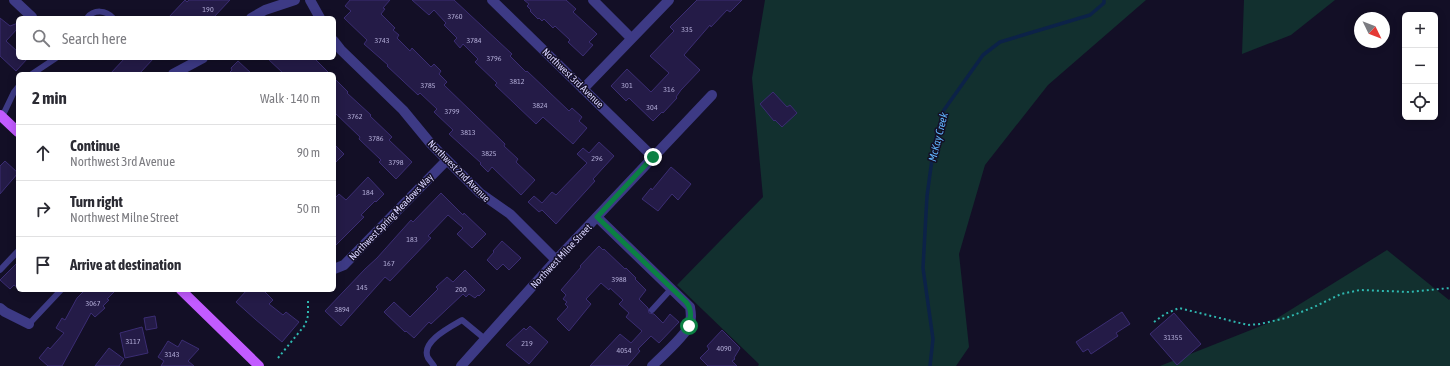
<!DOCTYPE html>
<meta charset="utf-8">
<style>
body{margin:0;font-family:"Asap Condensed",sans-serif;background:#f7f7f7;color:#2b2b33}
.controls{position:absolute;right:12px;top:12px;display:grid;overflow:hidden;border-radius:6px;box-shadow:0 2px 10px #0003}
.controls button{width:36px;height:36px;display:grid;place-items:center;padding:0;border:0;border-bottom:1px solid #e1e1e2;background:#fff;color:#2b2b33;font:20px sans-serif}
.compass{position:absolute;left:1354px;top:12px;width:36px;height:36px;border-radius:50%;background:#fff;box-shadow:0 2px 10px #0003;rotate:133deg}
.stop{position:absolute;width:12px;height:12px;margin:-9px;border:3px solid #0b8043;border-radius:50%;background:#fff}
.stop.end{background:#0b8043;border-color:#fff;box-shadow:0 1px 4px #0008}
.list{margin:0;padding:0;list-style:none}
h2{display:flex;justify-content:space-between;align-items:center;height:52px;margin:0;padding:0 16px;font-size:17px}
h2 small{font-size:13px;font-weight:400;color:#7c7c81}
.list li{display:grid;grid-template-columns:26px 1fr auto;gap:12px;align-items:center;box-sizing:border-box;height:56px;padding:0 16px;border-top:1px solid #e1e1e2}
.list b{display:block;font-size:15px;white-space:nowrap}
.list p{margin:0;font-size:13px;white-space:nowrap;color:#7c7c81}
.list em{font-size:13px;font-style:normal;color:#7c7c81}
.icon{flex:none;width:22px;height:22px;fill:none;stroke:currentColor;stroke-width:2;stroke-linecap:round;stroke-linejoin:round}
.map{position:relative;flex:none;width:1450px;height:366px;overflow:hidden}
.search{position:absolute;background:#fff;box-shadow:0 2px 10px #0003;left:16px;top:16px;width:320px;height:44px;display:flex;align-items:center;gap:10px;box-sizing:border-box;padding:0 14px;border-radius:6px;color:#7c7c81;font-size:15px}
.panel{position:absolute;background:#fff;box-shadow:0 2px 10px #0003;left:16px;top:72px;width:320px;height:220px;border-radius:6px}
.map>svg:first-child{display:block}
.green{fill:#12302f}
.lines{fill:none;stroke-linecap:round;stroke-linejoin:round}
.stream{stroke:#0c2248;stroke-width:3.5}
.building{fill:#241b47;stroke:#3b2d73}
.path{stroke:#2fb8b0;stroke-width:2;stroke-dasharray:2 3;stroke-linecap:butt}
.service{stroke:#3d3a85;stroke-width:6}
.minor{stroke:#3d3a85;stroke-width:10}
.primary{stroke:#c25bff;stroke-width:10}
.route{stroke:#0b8043;stroke-width:5}
.labels{text-anchor:middle;dominant-baseline:central;stroke-width:3;stroke-linejoin:round;paint-order:stroke}
.number-label{font-size:8px;fill:#aca6d1}
.street-label{font-size:10px;fill:#d9d4ff;stroke:#130f26}
.water-label{font-size:11px;font-style:italic;fill:#62b6ff;stroke:#130f26}
</style>
<div class="map">
<svg width="1450" height="366" viewBox="0 0 1450 366">
<rect width="100%" height="100%" fill="#130f26"/>
<g class="green">
<polygon points="765,0 1146,0 1048,85 985,165 959,254 969,347 956,366 758,366 759,364 677,285 763,197 752,78"/>
<polygon points="1244,0 1335,0 1291,35 1242,54"/>
<polygon points="1387,250 1449,300 1450,299 1450,366 1160,366 1271,322"/>
</g>
<g class="lines">
<polyline class="stream" points="930,366 933,339 923,268 927,196 934,145 944,110 983,55 1000,42 1090,15 1104,3 1104,0"/>
</g>
<g class="building">
<polygon points="185,0 187,2 189,0 230,0 213,18 168,18"/>
<polygon points="350,0 390,0 383,8 385,9 381,14 395,28 393,30 399,35 397,38 410,51 412,48 431,67 434,64 441,71 439,74 447,82 444,85 505,144 504,146 518,159 516,162 535,180 521,195 492,167 488,172 480,164 481,163 449,134 453,130 434,112 437,109 420,93 418,95 387,66 388,65 364,44 367,40 344,18 351,11 345,6"/>
<polygon points="412,0 454,0 512,54 510,56 526,72 527,71 569,111 572,108 582,117 579,121 587,128 573,144 543,117 536,124 495,85 497,83 475,62 478,59 463,44 460,48 454,41 457,38 444,25 446,23 434,10 429,15"/>
<polygon points="524,0 566,0 576,9 573,12 597,34 589,42 593,45 583,56 568,42 570,40 555,26 553,28 544,19 542,21 539,18 538,19 530,11 531,10 527,6 529,4"/>
<polygon points="697,0 742,0 730,12 727,10 711,27 710,25 684,55 700,70 681,90 676,97 677,98 663,113 662,112 653,121 629,98 626,101 611,86 627,69 651,92 669,73 650,56 674,31 670,27"/>
<polygon points="0,18 10,26 18,23 18,28 6,41 18,52 18,58 28,58 16,71 0,56"/>
<polygon points="125,58 154,58 139,74 110,74"/>
<polygon points="267,58 314,58 330,74 284,74"/>
<polygon points="238,61 252,74 228,74 232,70 231,68"/>
<polygon points="334,78 348,92 347,93 371,115 370,116 392,137 389,140 412,162 396,179 379,162 381,160 359,139 360,137 334,112"/>
<polygon points="773,92 787,107 790,105 797,113 782,127 775,120 774,121 760,104"/>
<polygon points="599,142 614,156 593,179 595,181 556,224 542,210 539,212 528,202 534,196 542,203 552,192 556,195 587,163 577,154 583,148 589,153"/>
<polygon points="334,144 344,154 334,164"/>
<polygon points="5,161 18,173 0,194 0,166"/>
<polygon points="671,167 691,184 678,200 672,194 658,211 642,199 651,188 652,190"/>
<polygon points="368,177 384,194 376,202 375,201 361,215 364,217 334,247 334,199 339,194 346,200"/>
<polygon points="441,193 463,215 464,213 486,234 472,248 457,234 463,228 448,215 428,236 431,238 390,281 385,277 341,326 325,311 365,269 377,258 411,220 413,222"/>
<polygon points="502,241 521,258 509,270 503,264 497,270 487,260 494,252 493,251"/>
<polygon points="599,246 603,250 604,249 625,269 626,268 636,278 635,279 646,290 639,299 648,308 649,313 654,314 663,323 670,314 679,322 659,343 651,336 638,349 640,351 627,366 590,366 620,334 631,343 642,331 626,317 629,313 619,304 623,300 610,288 609,290 601,283 586,299 591,304 569,331 557,319 568,307 565,304 567,302 563,299 566,295 561,290 581,267 580,266"/>
<polygon points="18,262 18,288 14,285 10,289 0,280"/>
<polygon points="465,270 485,290 479,296 478,295 475,298 469,294 466,297 463,294 431,324 429,322 414,338 406,331 405,332 384,312 394,302 410,317 438,289 436,287 447,277 453,282"/>
<polygon points="85,290 116,290 107,299 109,300 103,306 105,308 95,317 91,313 62,366 48,366 39,358 48,347 50,349 64,333 56,328 62,318 65,320 77,298"/>
<polygon points="247,290 263,290 273,300 269,304 283,315 286,312 299,322 282,342 255,319 236,302"/>
<polygon points="1122,312 1130,324 1116,333 1118,336 1091,354 1088,349 1083,352 1076,342"/>
<polygon points="1174,313 1201,344 1177,365 1150,334"/>
<polygon points="155,316 157,328 146,330 144,318"/>
<polygon points="530,326 548,342 529,364 506,345 524,328 526,330"/>
<polygon points="142,327 148,353 125,358 120,333"/>
<polygon points="722,330 740,348 734,358 735,359 732,361 737,366 708,366 700,358 709,349 707,346"/>
<polygon points="182,340 199,349 188,361 194,366 161,366 164,361 158,357 168,341 178,347"/>
<polygon points="109,348 124,359 119,366 95,366"/>
</g>
<g class="lines">
<g class="path">
<polyline points="1154,322 1165,314 1179,308 1248,325 1260,324 1286,318 1314,307 1341,294 1360,290 1410,292 1450,288"/>
<polyline points="278,358 305,325 308,316 308,300"/>
</g>
<g class="service">
<path d="M87 18C94 9 106 10 113 18"/>
<polyline points="32,74 56,58"/>
<polyline points="2,117 14,92 18,87"/>
<polyline points="0,270 18,251"/>
<polyline points="652,310 672,288"/>
<polyline points="29,324 61,290"/>
<path d="M434 366C433 364 430 361 428 358 420 342 450 327 462 320L485 339"/>
</g>
<g class="minor">
<polyline points="14,0 32,17"/>
<polyline points="310,0 320,18"/>
<polyline points="492,0 653,157"/>
<polyline points="593,0 631,38"/>
<polyline points="251,18 265,10 295,0"/>
<polyline points="334,41 341,50 403,110 431,144 480,193 510,214 556,260"/>
<polyline points="173,74 203,58"/>
<polyline points="583,89 669,0"/>
<path d="M597 217 690 307C691 313 692 319 689 326 684 337 662 356 652 366"/>
<polyline points="334,269 344,265 446,161"/>
<polyline points="0,308 5,312 29,324"/>
<polyline points="461,366 556,260 712,95"/>
</g>
<g class="primary">
<polyline points="0,115 18,132"/>
<polyline points="181,290 259,366"/>
</g>
</g>
<g class="lines">
<path class="route" d="M653 157 597 217 686 302C692 309 691 317 689 326"/>
</g>
<g class="labels">
<g class="number-label">
<text x="208" y="9">190</text>
<text x="455" y="16">3760</text>
<text x="687" y="29">335</text>
<text x="382" y="40">3743</text>
<text x="474" y="40">3784</text>
<text x="494" y="58">3796</text>
<text x="517" y="81">3812</text>
<text x="428" y="85">3785</text>
<text x="627" y="85">301</text>
<text x="669" y="89">316</text>
<text x="540" y="105">3824</text>
<text x="652" y="107">304</text>
<text x="452" y="111">3799</text>
<text x="355" y="116">3762</text>
<text x="468" y="132">3813</text>
<text x="376" y="138">3786</text>
<text x="489" y="153">3825</text>
<text x="597" y="158">296</text>
<text x="396" y="162">3798</text>
<text x="368" y="192">184</text>
<text x="412" y="239">183</text>
<text x="389" y="263">167</text>
<text x="619" y="279">3988</text>
<text x="362" y="287">145</text>
<text x="461" y="289">200</text>
<text x="93" y="303">3067</text>
<text x="342" y="309">3894</text>
<text x="1173" y="337">31355</text>
<text x="133" y="341">3117</text>
<text x="527" y="343">219</text>
<text x="724" y="348">4090</text>
<text x="624" y="350">4054</text>
<text x="172" y="354">3143</text>
</g>
<g class="street-label">
<text transform="translate(573 78) rotate(44)">Northwest 3rd Avenue</text>
<text transform="translate(459 171) rotate(45)">Northwest 2nd Avenue</text>
<text transform="translate(391 217) rotate(-46)">Northwest Spring Meadows Way</text>
<text transform="translate(561 256) rotate(-47)">Northwest Milne Street</text>
</g>
<g class="water-label">
<text transform="translate(938 137) rotate(-76)">McKay Creek</text>
</g>
</g>
</svg>
<div class="controls">
<button>+</button>
<button>−</button>
<button><svg class="icon" aria-label="locate" viewBox="0 0 24 24"><circle cx="12" cy="12" r="6"/><path d="M12 2v4M12 18v4M2 12h4M18 12h4"/></svg></button>
</div>
<svg class="compass" viewBox="-18 -18 36 36"><path d="M0-13l5 13h-10z" fill="#e53935"/><path d="M0 13l5-13h-10z" fill="#7c7c81"/></svg>
<div class="stop" style="left:689px;top:326px"></div>
<div class="stop end" style="left:653px;top:157px"></div>
<div class="search"><svg class="icon" aria-label="search" viewBox="0 0 24 24"><circle cx="10" cy="10" r="6"/><path d="M15 15l6 6"/></svg>Search here</div>
<section class="panel">
<h2>2 min<small>Walk · 140 m</small></h2>
<ul class="list">
<li><svg class="icon" aria-label="ahead" viewBox="0 0 24 24"><path d="M12 20V5M6 11l6-6 6 6"/></svg><div><b>Continue</b><p>Northwest 3rd Avenue</p></div><em>90 m</em></li>
<li><svg class="icon" aria-label="right" viewBox="0 0 24 24"><path d="M7 20v-9h11M14 6l5 5-5 5"/></svg><div><b>Turn right</b><p>Northwest Milne Street</p></div><em>50 m</em></li>
<li><svg class="icon" aria-label="arrive" viewBox="0 0 24 24"><path d="M6 21V4h12l-3 4 3 4H6"/></svg><div><b>Arrive at destination</b></div></li>
</ul>
</section>
</div>
